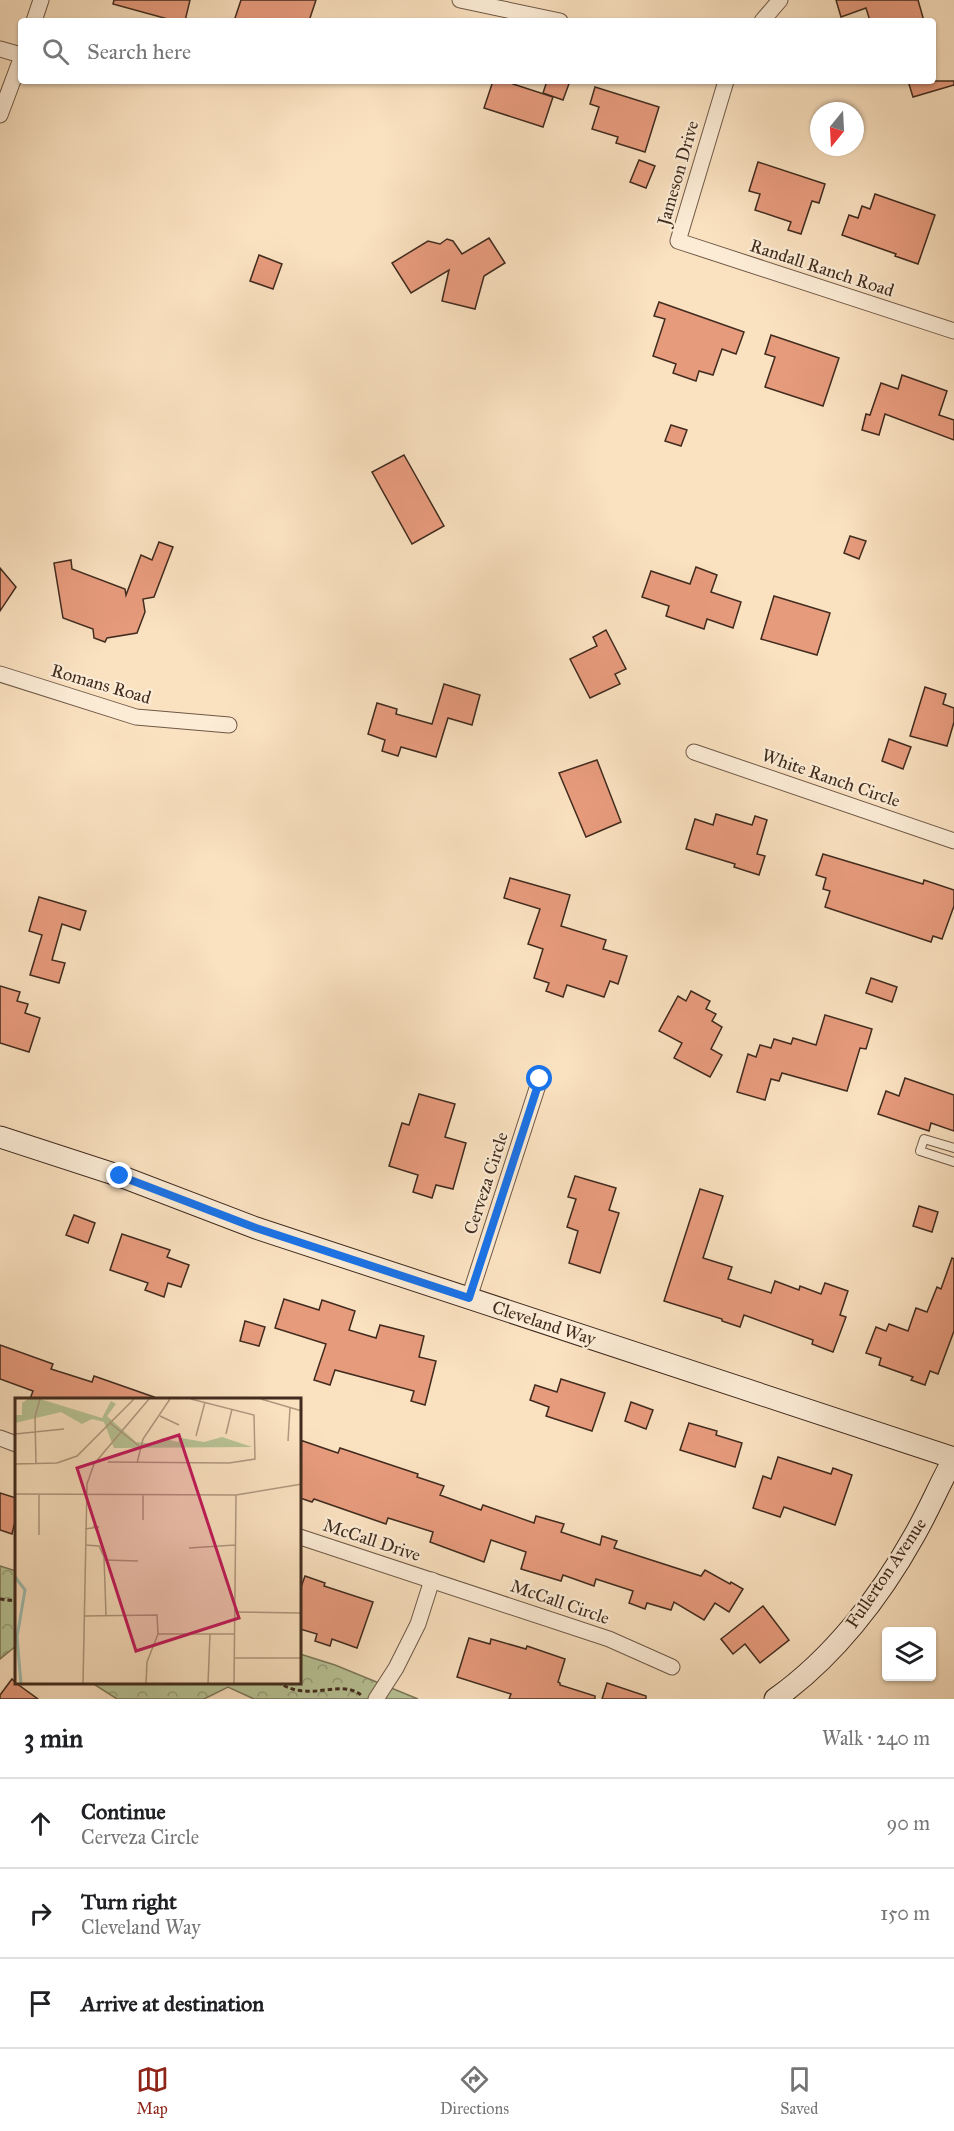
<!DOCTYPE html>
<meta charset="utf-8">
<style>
body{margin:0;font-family:"IM FELL Great Primer",serif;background:#f6f6f6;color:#202124}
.controls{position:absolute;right:18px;bottom:18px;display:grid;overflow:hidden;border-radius:6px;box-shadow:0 2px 4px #0004}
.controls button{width:54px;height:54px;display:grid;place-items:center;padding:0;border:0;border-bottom:2px solid #e0e0e0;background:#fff;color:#202124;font:30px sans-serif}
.compass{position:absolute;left:810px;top:102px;width:54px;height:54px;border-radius:50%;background:#fff;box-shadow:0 2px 4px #0004;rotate:198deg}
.stop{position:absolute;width:18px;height:18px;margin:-14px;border:4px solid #1a73e8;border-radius:50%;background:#fff}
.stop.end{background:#1a73e8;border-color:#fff;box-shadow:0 2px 6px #0008}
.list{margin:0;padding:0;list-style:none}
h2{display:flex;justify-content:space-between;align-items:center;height:78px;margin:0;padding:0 24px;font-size:26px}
h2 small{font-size:20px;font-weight:400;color:#757577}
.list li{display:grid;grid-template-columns:39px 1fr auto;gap:18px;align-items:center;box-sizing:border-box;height:90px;padding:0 24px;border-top:2px solid #e0e0e0}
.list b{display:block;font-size:22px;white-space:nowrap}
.list p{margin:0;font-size:20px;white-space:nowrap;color:#757577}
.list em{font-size:20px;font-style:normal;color:#757577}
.icon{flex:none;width:33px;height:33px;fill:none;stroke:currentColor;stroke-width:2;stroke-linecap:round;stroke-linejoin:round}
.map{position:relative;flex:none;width:954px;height:1699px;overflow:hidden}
.search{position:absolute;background:#fff;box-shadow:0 2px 4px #0004;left:18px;right:18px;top:18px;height:66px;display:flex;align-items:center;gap:15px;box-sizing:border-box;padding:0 21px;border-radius:6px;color:#757577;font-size:22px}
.sheet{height:348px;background:#fff}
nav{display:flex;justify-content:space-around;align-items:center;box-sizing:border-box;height:84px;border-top:2px solid #e0e0e0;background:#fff;font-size:16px;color:#757577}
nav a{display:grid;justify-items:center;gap:3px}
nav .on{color:#8f2418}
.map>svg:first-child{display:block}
.forest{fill:url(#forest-crowns);stroke:#7c785a;stroke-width:1.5}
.building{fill:#e79b7d;stroke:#402b1e;stroke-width:1.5}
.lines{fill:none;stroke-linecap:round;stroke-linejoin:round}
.lane-casing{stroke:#6e5846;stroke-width:10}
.street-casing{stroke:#6e5846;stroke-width:17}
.secondary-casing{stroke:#402b1e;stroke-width:23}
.path{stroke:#402b1e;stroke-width:3;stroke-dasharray:4.5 3;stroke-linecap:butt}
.lane{stroke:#fcecd6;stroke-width:8}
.street{stroke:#fcecd6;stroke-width:15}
.secondary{stroke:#fcecd6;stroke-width:21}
.route{stroke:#1a73e8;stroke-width:8}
.labels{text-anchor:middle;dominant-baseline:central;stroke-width:4.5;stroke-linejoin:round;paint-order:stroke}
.street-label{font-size:18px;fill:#402b1e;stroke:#fcecd6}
.inset-river{fill:none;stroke:#9fbeaf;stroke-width:3}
.inset-road{fill:none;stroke:#b0987f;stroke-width:1.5}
.view{fill:#c2185b;fill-opacity:0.15;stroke:#c2185b;stroke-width:3}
.inset-edge{fill:none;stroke:#402b1e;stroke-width:3}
</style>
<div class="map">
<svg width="954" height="1699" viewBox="0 0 954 1699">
<defs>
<pattern id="forest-crowns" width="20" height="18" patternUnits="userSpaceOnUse" patternTransform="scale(1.5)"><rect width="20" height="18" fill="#b8c497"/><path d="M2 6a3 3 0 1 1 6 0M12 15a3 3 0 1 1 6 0" fill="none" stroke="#979f7b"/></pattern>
</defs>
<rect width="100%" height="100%" fill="#fae1c0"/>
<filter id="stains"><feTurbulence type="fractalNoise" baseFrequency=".00333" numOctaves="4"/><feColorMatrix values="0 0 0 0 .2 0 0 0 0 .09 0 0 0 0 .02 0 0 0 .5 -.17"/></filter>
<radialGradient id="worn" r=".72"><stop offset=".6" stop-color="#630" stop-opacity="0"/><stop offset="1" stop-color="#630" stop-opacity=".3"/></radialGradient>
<g class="forest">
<polygon points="0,1566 16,1571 16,1646 0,1659"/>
<polygon points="300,1654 335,1665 418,1699 254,1699 228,1687 204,1699 117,1699 92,1683 300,1682"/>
</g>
<g class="building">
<polygon points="114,0 190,0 185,21 175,21 113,4"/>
<polygon points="241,0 316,0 309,21 234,21"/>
<polygon points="836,0 918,0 924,21 870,21 866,8 841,17"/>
<polygon points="493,81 514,81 513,84 553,97 543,127 484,108"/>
<polygon points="547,81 570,81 563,100 543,93"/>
<polygon points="908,81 954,81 954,85 913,97"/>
<polygon points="595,87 659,107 645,152 616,143 618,137 592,129 599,107 590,104"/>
<polygon points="639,160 655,166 646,188 630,182"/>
<polygon points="758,162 825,184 819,203 812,201 801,234 788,230 791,222 755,210 760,194 749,191"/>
<polygon points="875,194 935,215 918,264 895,256 896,254 842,235 849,215 858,218 862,206 870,209"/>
<polygon points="489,238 505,263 484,276 475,309 442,301 449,270 411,293 392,263 428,241 440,244 447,239 453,241 462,254"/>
<polygon points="259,255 282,264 273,289 250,281"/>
<polygon points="659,302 744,332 736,354 722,349 713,375 699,371 696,381 673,373 676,364 653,356 665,319 654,316"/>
<polygon points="771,335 839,358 823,406 765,387 775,357 765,354"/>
<polygon points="902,375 947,391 939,415 954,420 954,440 885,414 879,435 862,430 866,414 870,415 881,383 898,389"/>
<polygon points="671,425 687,430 681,446 665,441"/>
<polygon points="404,455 444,526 412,544 372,472"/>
<polygon points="850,536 866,541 859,559 844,553"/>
<polygon points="159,542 173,547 154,597 143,599 145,612 137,633 107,638 105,642 94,638 93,629 63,618 54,563 71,560 72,569 125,589 126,595 141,555 152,560"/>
<polygon points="696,567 717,575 711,592 741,602 733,628 707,619 704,629 666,616 669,606 642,597 651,571 690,584"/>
<polygon points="0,568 16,587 0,611"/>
<polygon points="774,596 830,613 817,655 761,639"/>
<polygon points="606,630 626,669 615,674 620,684 590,698 570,659 597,646 593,637"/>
<polygon points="444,684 480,695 472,725 448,718 436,757 401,747 398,756 382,751 385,740 368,734 377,703 397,709 396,714 432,724"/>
<polygon points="925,687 946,694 943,704 954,708 954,722 947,746 910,736"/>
<polygon points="889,739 911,747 903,769 882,761"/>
<polygon points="597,760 621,822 586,837 559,773"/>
<polygon points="716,814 752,825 755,816 767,820 757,854 765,856 759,875 734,867 735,864 686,849 695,819 713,825"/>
<polygon points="823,854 923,884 924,880 954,890 954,906 942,939 933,936 931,942 825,907 830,891 823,889 826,878 816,875"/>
<polygon points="510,878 570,895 561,926 606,940 603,949 627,956 618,984 610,981 604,997 567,985 563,997 546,991 549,983 534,978 543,949 528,944 540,909 504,898"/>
<polygon points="39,897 86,911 80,930 62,924 52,960 65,963 59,983 30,975 42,935 29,931"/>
<polygon points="871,978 897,987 892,1002 866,993"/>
<polygon points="0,986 20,992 17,1001 28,1004 25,1013 40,1018 29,1052 0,1043"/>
<polygon points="691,991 710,1001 706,1009 716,1014 712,1021 722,1027 711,1049 722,1055 710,1077 674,1058 682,1043 659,1031 678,996 686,1001"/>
<polygon points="825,1015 872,1029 866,1049 860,1048 847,1091 782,1073 779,1081 771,1079 765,1100 737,1092 748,1054 756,1057 760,1045 771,1048 774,1039 791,1044 793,1038 816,1045"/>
<polygon points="905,1078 954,1095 954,1131 931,1123 929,1131 878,1114 886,1091 899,1096"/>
<polygon points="419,1094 455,1104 445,1137 466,1143 453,1189 436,1185 432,1198 413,1192 418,1175 389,1166 402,1123 409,1125"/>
<polygon points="575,1176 616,1188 609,1210 619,1213 600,1273 569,1263 578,1231 567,1227 576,1199 568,1197"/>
<polygon points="700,1189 723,1196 703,1258 732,1267 728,1279 771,1293 775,1281 799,1290 800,1286 821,1294 825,1283 848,1291 840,1315 846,1317 833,1352 812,1344 813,1340 744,1315 740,1327 722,1321 722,1319 664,1301"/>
<polygon points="919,1206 938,1212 932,1232 913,1226"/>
<polygon points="74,1215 95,1223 88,1243 66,1235"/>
<polygon points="122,1234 170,1250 167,1257 189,1265 181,1287 168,1283 164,1297 145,1290 148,1283 110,1270"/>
<polygon points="952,1258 954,1259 954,1331 938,1374 930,1371 925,1385 911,1380 913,1377 879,1365 881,1358 866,1353 876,1327 886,1331 889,1324 908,1331 916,1308 927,1312 937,1287 941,1289"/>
<polygon points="284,1299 319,1310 322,1300 355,1311 349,1330 376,1338 380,1325 424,1336 419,1357 436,1361 425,1405 411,1401 414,1391 335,1370 330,1385 314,1380 326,1344 275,1328"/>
<polygon points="245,1321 265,1327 259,1346 240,1341"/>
<polygon points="0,1345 53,1364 51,1369 92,1382 94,1376 154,1397 153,1399 30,1399 33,1391 0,1379"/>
<polygon points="561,1379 605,1393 592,1431 546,1416 549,1407 530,1400 535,1385 557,1392"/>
<polygon points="631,1402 653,1410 646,1429 625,1421"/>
<polygon points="689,1423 717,1431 716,1435 742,1443 735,1467 680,1450"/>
<polygon points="300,1440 338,1453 340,1448 418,1474 417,1477 444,1486 440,1495 481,1510 483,1505 534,1523 536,1516 564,1524 561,1532 600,1545 602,1536 617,1541 614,1548 701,1576 705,1570 730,1584 731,1582 743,1589 729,1612 715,1603 704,1620 674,1602 671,1610 647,1603 645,1609 629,1603 633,1591 596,1579 594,1586 563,1575 561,1581 521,1569 526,1552 491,1540 484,1562 430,1542 433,1532 388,1518 386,1524 314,1499 312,1502 300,1498"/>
<polygon points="778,1457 831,1474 833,1468 852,1475 835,1525 784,1507 780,1517 753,1508 763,1476 771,1479"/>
<polygon points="0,1493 16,1498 16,1517 12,1534 0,1530"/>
<polygon points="305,1576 325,1583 324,1586 373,1602 357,1648 332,1639 330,1646 315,1641 317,1634 300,1629 300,1590"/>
<polygon points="763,1606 789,1640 760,1663 745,1644 733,1654 721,1639"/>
<polygon points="469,1638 490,1644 491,1639 526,1649 527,1646 565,1659 558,1682 560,1683 560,1685 595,1696 595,1699 509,1699 511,1694 457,1677"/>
<polygon points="12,1679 16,1683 38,1699 0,1699 0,1695"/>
<polygon points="607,1683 646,1696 646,1699 602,1699"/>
</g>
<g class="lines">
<g class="lane-casing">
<polyline id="lane" points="954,1148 924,1139 920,1151 954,1162"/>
</g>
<g class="street-casing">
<g id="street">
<polyline points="460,0 560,21"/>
<polyline points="34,21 41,0"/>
<polyline points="762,21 780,0"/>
<polyline points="0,49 21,55"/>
<polyline points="726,81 678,241 954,331"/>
<polyline points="0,115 21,59"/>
<polyline points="0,674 136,717 229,725"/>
<polyline points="694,752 954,841"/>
<polyline points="469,1298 540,1079"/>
<polyline points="0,1438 16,1444"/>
<polyline points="300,1537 609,1639 672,1667"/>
<polyline points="376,1699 396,1668 418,1624 432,1580"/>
</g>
</g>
<g class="secondary-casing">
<path id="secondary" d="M0 1137 120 1176 256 1228 954 1458C940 1483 929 1510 914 1536 880 1597 833 1658 775 1699"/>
</g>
<g class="path">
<polyline points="0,1599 16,1601"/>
<path d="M277 1682C286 1687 295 1691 305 1691 323 1693 347 1682 362 1696"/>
</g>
<use href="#lane" class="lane"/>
<use href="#street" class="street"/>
<use href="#secondary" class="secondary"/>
</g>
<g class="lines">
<polyline class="route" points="120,1176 256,1228 469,1298 540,1079"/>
</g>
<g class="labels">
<g class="street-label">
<text transform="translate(678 173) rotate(-74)">Jameson Drive</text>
<text transform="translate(822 268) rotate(18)">Randall Ranch Road</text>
<text transform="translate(101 684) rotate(16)">Romans Road</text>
<text transform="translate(831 778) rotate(19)">White Ranch Circle</text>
<text transform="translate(486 1183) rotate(-72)">Cerveza Circle</text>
<text transform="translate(544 1323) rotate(18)">Cleveland Way</text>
<text transform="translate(372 1540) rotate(18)">McCall Drive</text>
<text transform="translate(886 1573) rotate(-56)">Fullerton Avenue</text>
<text transform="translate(560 1602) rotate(19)">McCall Circle</text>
</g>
</g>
<g transform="translate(15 1398)">
<rect width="286" height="286" fill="#fae1c0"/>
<path d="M13 1H25L87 20 96 3 101 6 92 18 121 44 140 46 147 40 163 44 166 40 189 44 207 39 237 49 99 50 89 24 77 21 67 26 46 14 0 25V17H7V5Z" fill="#b8c497"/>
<path class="inset-river" d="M0 179 10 192 2 239 6 286"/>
<path class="inset-road" d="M246 1 287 13M145 18 164 27M95 25 124 48M0 36 49 31M211 36 217 11M181 38 190 4M273 43 275 10M93 64 214 65 240 61 239 17 176 1M122 65 128 41 155 1M0 66 42 65 62 58 119 1M21 66 20 19 25 1M0 96 221 97 287 86M24 96V137M128 96V122M70 131 84 129 78 128M70 147 84 148 89 159 91 217M174 150 220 147M90 162 123 163M219 214 285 215M69 218 142 217 143 236 132 264 131 286M143 236H219M219 260H287M68 286 72 86 79 66 134 1M193 286 195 236M219 286 221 97"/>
<path class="view" d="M164 37 224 220 121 253 62 70Z"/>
<rect width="286" height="286" class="inset-edge"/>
</g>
<rect width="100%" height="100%" filter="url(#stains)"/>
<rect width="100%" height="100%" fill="url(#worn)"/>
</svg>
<div class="controls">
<button><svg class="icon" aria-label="layers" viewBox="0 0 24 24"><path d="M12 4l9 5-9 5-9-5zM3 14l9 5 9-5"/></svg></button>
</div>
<svg class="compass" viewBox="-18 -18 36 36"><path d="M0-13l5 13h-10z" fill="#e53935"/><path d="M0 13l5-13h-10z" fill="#757577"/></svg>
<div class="stop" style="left:540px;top:1079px"></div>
<div class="stop end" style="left:120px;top:1176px"></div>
<div class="search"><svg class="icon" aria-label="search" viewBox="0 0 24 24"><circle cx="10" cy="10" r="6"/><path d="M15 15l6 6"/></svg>Search here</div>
</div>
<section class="sheet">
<h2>3 min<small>Walk · 240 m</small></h2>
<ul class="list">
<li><svg class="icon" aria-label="ahead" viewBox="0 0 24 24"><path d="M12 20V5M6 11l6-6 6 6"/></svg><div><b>Continue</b><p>Cerveza Circle</p></div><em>90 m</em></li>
<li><svg class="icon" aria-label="right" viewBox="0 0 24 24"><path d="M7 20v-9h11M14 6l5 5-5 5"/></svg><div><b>Turn right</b><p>Cleveland Way</p></div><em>150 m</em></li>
<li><svg class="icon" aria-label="arrive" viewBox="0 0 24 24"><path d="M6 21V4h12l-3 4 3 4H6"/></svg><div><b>Arrive at destination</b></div></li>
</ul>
</section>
<nav>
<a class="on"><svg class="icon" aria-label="map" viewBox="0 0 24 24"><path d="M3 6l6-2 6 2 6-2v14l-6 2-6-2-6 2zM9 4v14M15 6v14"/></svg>Map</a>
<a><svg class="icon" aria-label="directions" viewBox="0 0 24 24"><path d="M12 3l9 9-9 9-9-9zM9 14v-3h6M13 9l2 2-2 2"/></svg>Directions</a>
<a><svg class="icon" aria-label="saved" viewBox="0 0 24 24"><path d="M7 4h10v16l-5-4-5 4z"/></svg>Saved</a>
</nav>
